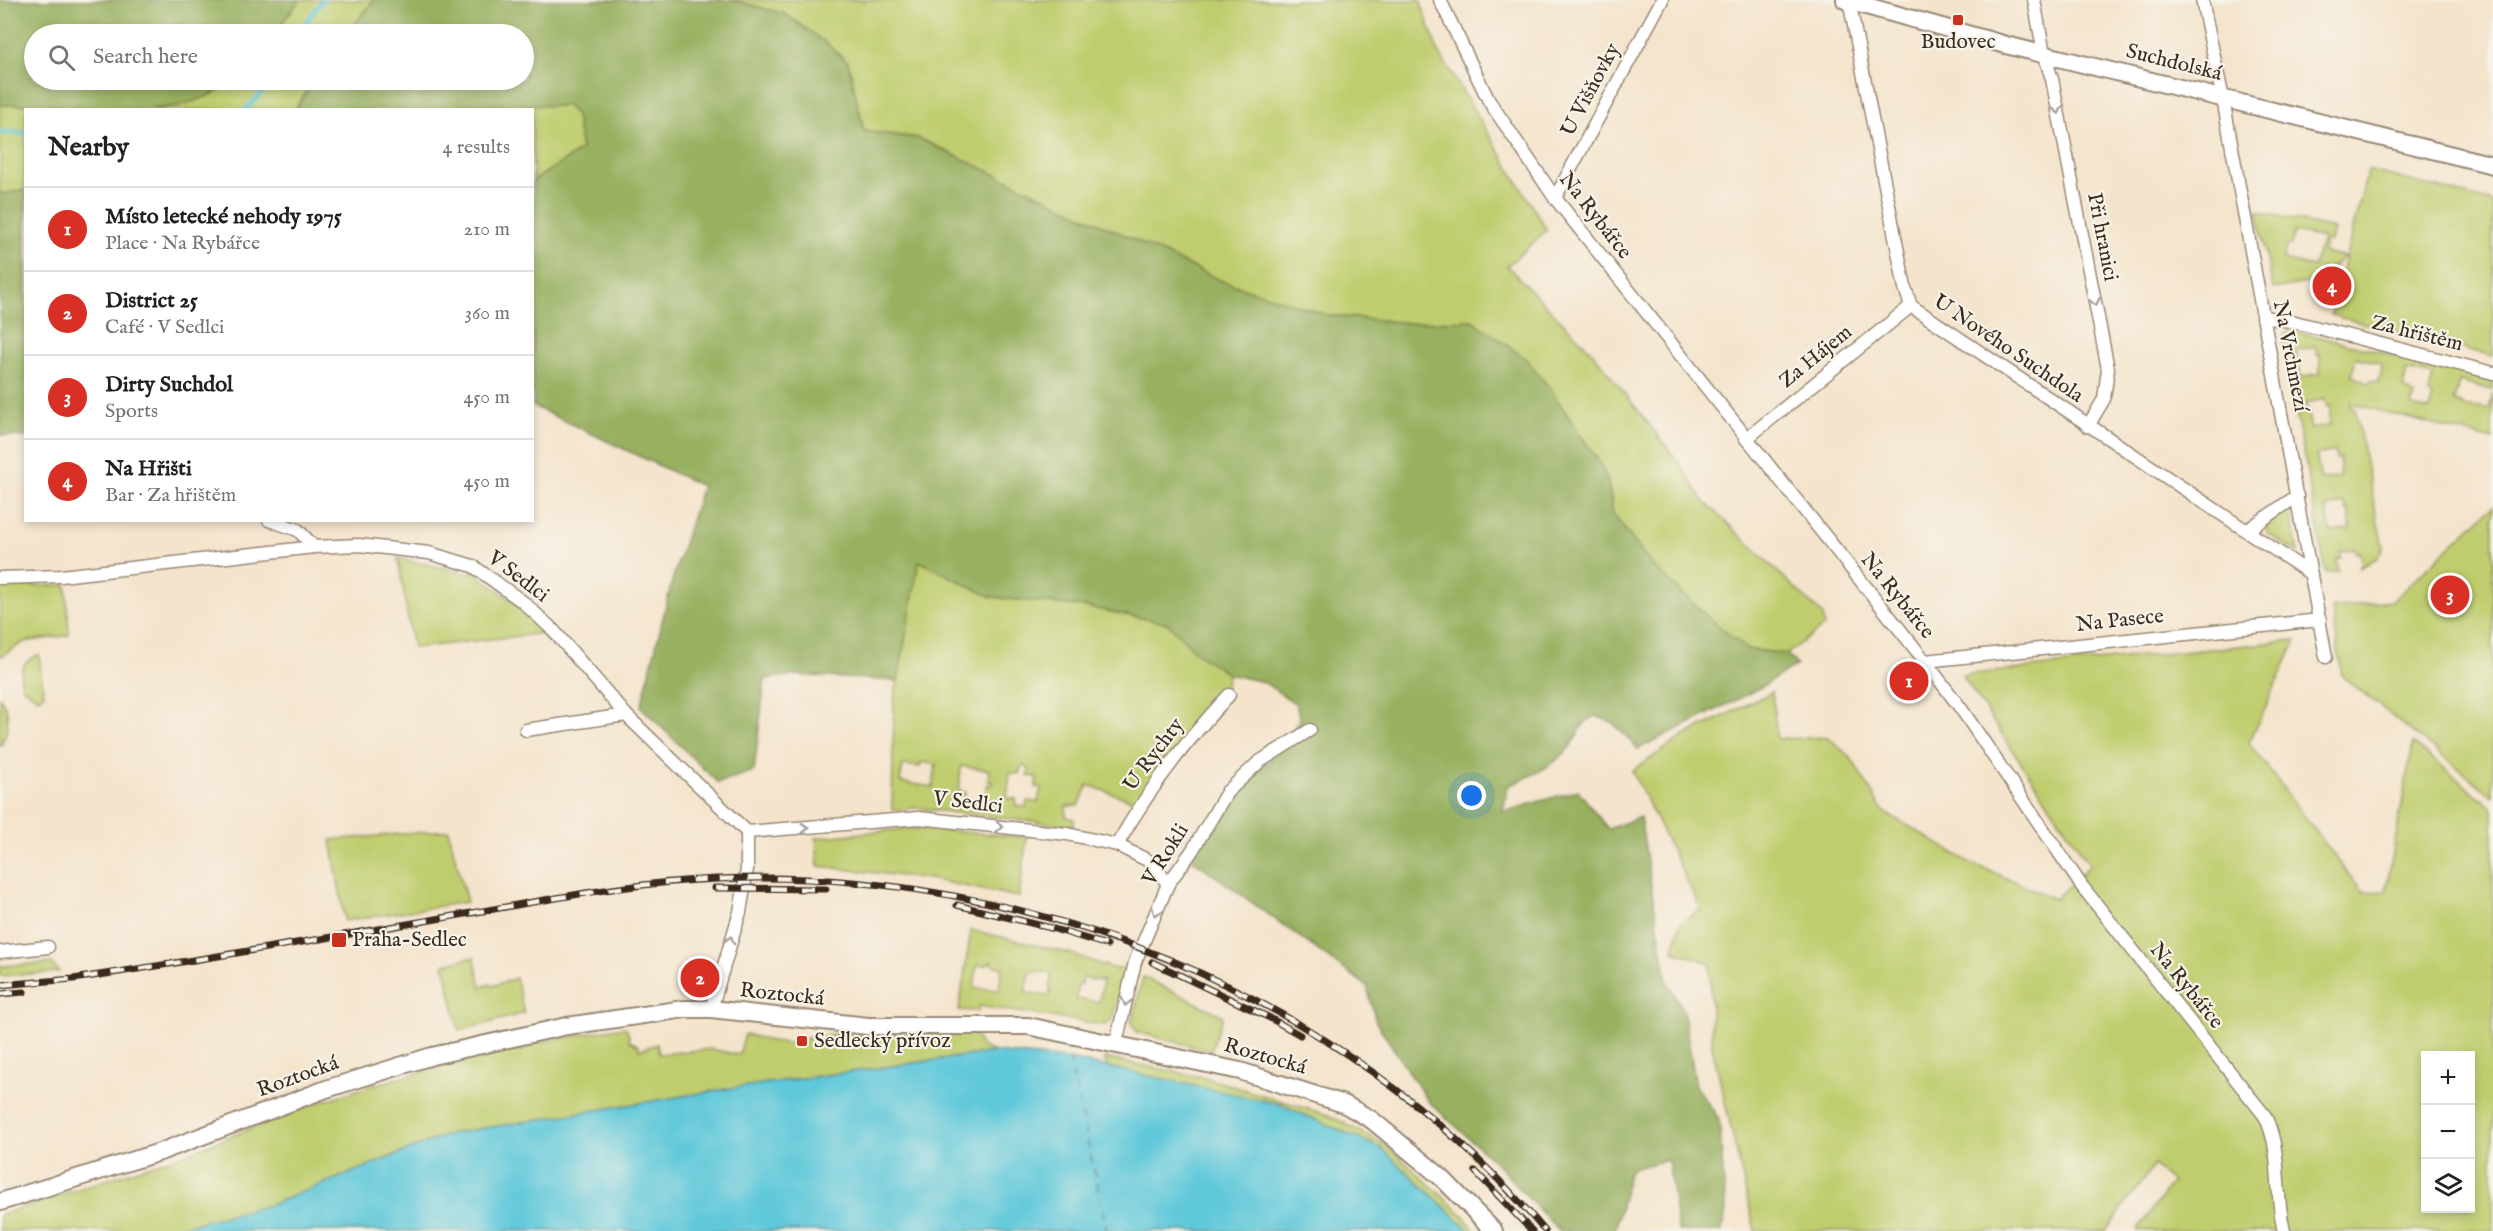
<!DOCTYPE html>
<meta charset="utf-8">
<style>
body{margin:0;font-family:"IM FELL English",serif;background:#f6f6f6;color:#202124}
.controls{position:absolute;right:18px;bottom:18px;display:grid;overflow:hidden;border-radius:0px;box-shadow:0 3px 9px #0003}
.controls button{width:54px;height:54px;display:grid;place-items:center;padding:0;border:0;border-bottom:2px solid #e0e0e0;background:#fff;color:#202124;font:30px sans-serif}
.you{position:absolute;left:1472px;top:796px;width:21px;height:21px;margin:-15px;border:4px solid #fff;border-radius:50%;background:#1a73e8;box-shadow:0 0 0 9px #1a73e833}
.badge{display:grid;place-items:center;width:39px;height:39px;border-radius:50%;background:#d93025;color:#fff;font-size:20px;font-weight:700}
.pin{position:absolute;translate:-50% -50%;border:3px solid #fff;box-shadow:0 2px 6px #0006}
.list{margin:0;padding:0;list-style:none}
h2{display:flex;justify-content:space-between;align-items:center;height:78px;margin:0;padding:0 24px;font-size:26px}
h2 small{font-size:20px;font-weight:400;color:#757577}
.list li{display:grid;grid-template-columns:39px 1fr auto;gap:18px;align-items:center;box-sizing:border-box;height:84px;padding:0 24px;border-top:2px solid #e0e0e0}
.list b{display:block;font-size:22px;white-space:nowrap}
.list p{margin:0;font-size:20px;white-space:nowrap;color:#757577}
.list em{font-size:20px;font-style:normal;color:#757577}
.icon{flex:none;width:33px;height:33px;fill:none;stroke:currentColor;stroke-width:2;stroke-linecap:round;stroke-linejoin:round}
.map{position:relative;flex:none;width:2493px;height:1231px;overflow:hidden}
.search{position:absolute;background:#fff;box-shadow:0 3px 9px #0003;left:24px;top:24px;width:510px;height:66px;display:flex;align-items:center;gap:15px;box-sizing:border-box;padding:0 21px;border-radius:33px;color:#757577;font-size:22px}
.panel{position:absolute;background:#fff;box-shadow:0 3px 9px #0003;left:24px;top:108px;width:510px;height:414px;border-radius:0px}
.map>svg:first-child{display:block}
.green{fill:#c0cd6e;stroke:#7e7c46;stroke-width:1.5;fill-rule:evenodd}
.forest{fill:#98b061;stroke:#6a6d40;stroke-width:1.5}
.water{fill:#5ec8da;stroke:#4c797c;stroke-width:1.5}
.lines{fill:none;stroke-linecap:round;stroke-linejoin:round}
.stream{stroke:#5ec8da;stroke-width:4.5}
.ferry{stroke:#465956;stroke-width:1.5;stroke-dasharray:8 6;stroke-linecap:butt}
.street-casing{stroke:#988775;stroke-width:15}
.secondary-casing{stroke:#988775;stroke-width:20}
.street{stroke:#fff;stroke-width:12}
.secondary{stroke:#fff;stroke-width:16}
.rail-casing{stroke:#3b2a1e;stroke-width:7}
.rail{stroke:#f7f3e8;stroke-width:4.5;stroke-dasharray:14;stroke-linecap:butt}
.oneway{stroke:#a79f9a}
.poi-dot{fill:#c8321e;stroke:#f7f3e8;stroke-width:2}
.labels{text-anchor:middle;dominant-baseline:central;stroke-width:4.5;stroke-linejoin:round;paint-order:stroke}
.poi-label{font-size:21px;fill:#3b2a1e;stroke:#f7f3e8;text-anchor:start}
.street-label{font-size:21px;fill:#3b2a1e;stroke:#f7f3e8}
</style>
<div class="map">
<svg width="2493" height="1231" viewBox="0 0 2493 1231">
<rect width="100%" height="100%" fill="#f7f3e8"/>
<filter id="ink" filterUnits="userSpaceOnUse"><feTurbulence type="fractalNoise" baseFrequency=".0167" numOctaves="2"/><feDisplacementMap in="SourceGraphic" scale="12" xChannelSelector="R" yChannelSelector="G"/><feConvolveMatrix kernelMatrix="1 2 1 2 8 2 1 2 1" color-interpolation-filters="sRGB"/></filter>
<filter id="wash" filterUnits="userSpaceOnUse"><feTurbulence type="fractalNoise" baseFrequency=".008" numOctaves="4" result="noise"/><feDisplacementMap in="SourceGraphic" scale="24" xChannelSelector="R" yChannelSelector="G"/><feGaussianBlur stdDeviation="1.35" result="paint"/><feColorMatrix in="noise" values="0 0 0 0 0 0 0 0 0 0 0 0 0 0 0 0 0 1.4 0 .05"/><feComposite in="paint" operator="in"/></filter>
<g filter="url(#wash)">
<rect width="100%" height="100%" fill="#f4e4cc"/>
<g class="green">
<polygon points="300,0 374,0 347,34 273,34"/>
<polygon points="732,0 1420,0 1438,51 1547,230 1507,266 1593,353 1683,468 1703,500 1823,615 1824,626 1787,654 1747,649 1710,619 1651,564 1613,514 1608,482 1601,465 1548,386 1472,320 1410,323 1327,315 1222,281 918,138 864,131 848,62 826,43 785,14"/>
<polygon points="234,80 314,80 295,109 150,110 211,95"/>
<polygon points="69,104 111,109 26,110 25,192 21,190 4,194 0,192 0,105"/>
<polygon points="472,104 567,106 576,115 581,150 533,181 532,110 455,110"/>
<polygon points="2368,170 2493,202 2493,356 2331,315"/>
<path d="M2257 211 2334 229 2331 242 2325 241 2323 252 2344 257 2317 281 2273 289ZM2294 232 2323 238 2313 267 2283 260 2286 246H2291Z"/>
<path d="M2291 330 2483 377 2493 383V390L2459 382 2454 401 2466 407 2489 409 2493 393 2492 440 2350 403V407L2355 409 2383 548 2377 558 2360 568 2359 566 2362 565 2360 552 2356 553 2355 549 2340 552 2341 558 2336 559 2338 571 2326 573 2283 344 2284 335ZM2315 347 2317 355 2320 354V373L2301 377 2296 351ZM2356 357 2382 364 2378 382 2370 381 2369 384 2352 376ZM2407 370 2433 376 2429 393 2433 396 2429 410 2412 406 2415 395 2403 388ZM2325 399 2326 406H2330V425L2311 429 2306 403ZM2335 451 2336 459 2340 458V477L2321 480 2316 455ZM2344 503 2346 510H2349L2350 529 2331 532 2326 507Z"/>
<polygon points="2493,506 2493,796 2342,676 2332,608 2392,601"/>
<polygon points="2287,511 2290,511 2298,552 2267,534 2266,525"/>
<polygon points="398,558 469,574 471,570 522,608 547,633 413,648"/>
<path d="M919 561 991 597 1086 607 1167 623 1198 654 1228 674 1225 692 1137 802 1088 785 1079 805 1066 806V817L1074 819 1073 826 916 808 892 810 894 700ZM921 762 936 765 933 787 900 782 903 765 920 767ZM961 766 989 770 988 781H992L991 785H987L985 795 979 794 978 802 964 800 965 792 959 791ZM1025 766 1029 769 1028 776 1037 777 1036 787 1041 788 1038 802 1027 801 1026 807 1016 806V799L1007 798 1010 773 1019 774 1021 767Z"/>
<polygon points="66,585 69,635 24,642 0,657 0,587"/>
<path d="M2296 640 2249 743 2362 892 2386 891 2413 743 2493 808V1231H2137L2172 1182 2154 1165 2106 1231H1755L1712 1046 1710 963 1673 951 1680 924 1701 909 1632 771 1684 736 1772 692 1777 739 1828 737 1851 758 1883 811 1967 861 2055 899 2090 865 1962 675ZM2426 1056H2470V1208H2426Z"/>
<path d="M39 655 44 695 38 698 23 688C17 672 23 660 39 655Z"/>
<path d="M0 698C12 712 8 732 0 747Z"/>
<polygon points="911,828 1027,837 1019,897 929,879 818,866 816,838"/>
<polygon points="448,830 467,902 345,921 331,840"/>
<path d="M971 930 1069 953 1115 969 1127 968 1112 1020 1105 1025 979 1006 978 1011 959 1010ZM991 961 994 966 1002 967 999 990 974 988 977 965H987ZM1031 971 1051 973 1050 995 1025 993ZM1083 978 1103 981 1099 1002 1076 999 1078 985H1081Z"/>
<polygon points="474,957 481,987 491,984 492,986 516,978 524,1013 459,1031 444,964"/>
<polygon points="52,963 59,972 0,976 0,966"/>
<polygon points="1143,977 1223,1016 1211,1051 1137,1032 1131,1023"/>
<polygon points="624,1027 627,1029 630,1041 639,1046 639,1050 657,1044 659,1054 711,1049 739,1055 745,1034 770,1041 802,1045 803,1039 836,1034 975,1034 981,1046 994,1052 726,1089 449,1134 270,1205 165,1231 0,1231 0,1215 185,1154 314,1104 370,1086 521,1045"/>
<polygon points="1104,1058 1202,1077 1328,1115 1385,1144 1463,1215 1475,1231 1470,1231 1381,1148 1279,1104 1108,1070"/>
</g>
<g class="forest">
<path d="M0 0H300L273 34H34V80H234C170 132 75 99 0 105Z"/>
<path d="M374 0H732L785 14 826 43 848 62 864 131 918 138 1222 281 1327 315 1410 323 1472 320 1525 358 1548 386 1601 465 1608 482 1613 514 1651 564 1710 619 1747 649 1787 654 1797 665 1758 689 1638 749 1612 722 1595 716C1581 722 1578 736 1569 748 1553 767 1531 776 1508 786L1503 812 1578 790 1608 829 1640 817 1667 982 1683 1009 1696 1086 1719 1119 1726 1211 1722 1231H1678L1668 1160 1630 1169 1615 1231H1559L1493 1160 1428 1101 1376 1022 1367 986 1192 859 1238 784 1268 762 1300 720 1296 704 1263 682 1228 674 1198 654 1167 623 1086 607 991 597 919 561 898 681 794 675 765 679 754 771 718 783 641 707 672 581 702 486 533 406V181L581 150 576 115 567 106 472 104 455 110H295L314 80H524V34H347Z"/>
<polygon points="21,190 26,192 26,437 0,435 0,192 4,194"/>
</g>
<polygon class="water" points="994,1052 1070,1059 1279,1104 1381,1148 1470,1231 165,1231 270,1205 449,1134 726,1089"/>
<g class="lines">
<g class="stream">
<polyline points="297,34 323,0"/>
<polyline points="245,110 263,92 269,80"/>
<polyline points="0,132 26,133"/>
</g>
<polyline class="ferry" points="1070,1059 1107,1231"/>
</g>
</g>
<g filter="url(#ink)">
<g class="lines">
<g class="street-casing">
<g id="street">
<path d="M1440 0 1489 101 1555 198 1925 661 1962 710 2081 885 2265 1116C2283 1154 2274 1191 2284 1231"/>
<polyline points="1849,0 1905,288 1911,306 2311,574"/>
<polyline points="2034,0 2044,54 2052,79 2108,369 2104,399 2088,426"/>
<polyline points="2202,0 2223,99 2326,657"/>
<polyline points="1555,198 1662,0"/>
<polyline points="2262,317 2291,321 2493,373"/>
<polyline points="1746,439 1911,306"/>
<polyline points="269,520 298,530 314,547"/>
<polyline points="2246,531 2297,496"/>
<polyline points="0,578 61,576 314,547 359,545 429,553 473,566 523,602 553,630 626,715 747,832 919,818 1067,834 1117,845 1151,862 1168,884"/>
<polyline points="1925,661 2320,620"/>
<polyline points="526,730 626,715"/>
<path d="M1117 845C1149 788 1185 742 1229 695"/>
<polyline points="0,952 48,947"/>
<polyline points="711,1009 740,912 747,869 747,832"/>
<polyline points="1116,1043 1135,962 1168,884 1192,851 1227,792 1259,762 1310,730"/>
</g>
</g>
<g class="secondary-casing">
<g id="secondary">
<polyline points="1845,0 2006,45 2493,165"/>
<polyline points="0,1202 160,1152 326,1089 432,1056 567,1026 685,1009 711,1009 868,1026 1028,1026 1240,1071 1344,1104 1372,1120 1442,1178 1494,1231"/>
</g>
</g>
<use href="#street" class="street"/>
<use href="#secondary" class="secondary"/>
<g class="rail-casing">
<g id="rail">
<polyline points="715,888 826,889"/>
<polyline points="957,905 1051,928 1107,945"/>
<polyline points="1152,962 1270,1018 1300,1035"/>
<path d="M0 985 73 979C204 959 334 937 465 914 548 900 632 882 717 879 1026 866 1344 992 1545 1231"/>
<polyline points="0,994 24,992"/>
<polyline points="1475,1171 1532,1231"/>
</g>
</g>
<use href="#rail" class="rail"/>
</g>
<defs><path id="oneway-chevron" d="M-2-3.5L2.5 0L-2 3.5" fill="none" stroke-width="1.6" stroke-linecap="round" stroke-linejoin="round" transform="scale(1.5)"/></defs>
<g class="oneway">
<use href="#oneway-chevron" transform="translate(2058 110) rotate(79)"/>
<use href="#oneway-chevron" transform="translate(2095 302) rotate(79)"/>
<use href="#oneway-chevron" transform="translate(999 827) rotate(7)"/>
<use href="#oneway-chevron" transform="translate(805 828) rotate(-4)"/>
<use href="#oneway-chevron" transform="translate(1156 912) rotate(113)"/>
<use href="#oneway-chevron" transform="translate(730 940) rotate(-74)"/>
<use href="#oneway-chevron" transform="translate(1126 1002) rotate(104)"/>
</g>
</g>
<g class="poi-dot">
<rect x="1952" y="14" width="12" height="12" rx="3"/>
<rect x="331" y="932" width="16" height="16" rx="3"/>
<rect x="796" y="1035" width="12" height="12" rx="3"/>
</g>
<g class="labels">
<g class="poi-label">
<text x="1958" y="42" text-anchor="middle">Budovec</text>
<text x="352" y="940">Praha-Sedlec</text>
<text x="814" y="1041">Sedlecký přívoz</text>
</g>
<g class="street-label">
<text transform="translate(2174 63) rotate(14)">Suchdolská</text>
<text transform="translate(1591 90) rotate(-62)">U Višňovky</text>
<text transform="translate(1595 216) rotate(52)">Na Rybářce</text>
<text transform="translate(2102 237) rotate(79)">Při hranici</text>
<text transform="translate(2417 334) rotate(14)">Za hřištěm</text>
<text transform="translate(2008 349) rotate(34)">U Nového Suchdola</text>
<text transform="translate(2290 356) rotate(79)">Na Vrchmezí</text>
<text transform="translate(1816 357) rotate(-39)">Za Hájem</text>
<text transform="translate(518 577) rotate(37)">V Sedlci</text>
<text transform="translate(1897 596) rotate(51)">Na Rybářce</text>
<text transform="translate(2120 621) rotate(-6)">Na Pasece</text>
<text transform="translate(1154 755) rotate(-53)">U Rychty</text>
<text transform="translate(968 803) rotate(7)">V Sedlci</text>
<text transform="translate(1166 855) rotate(-58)">V Rokli</text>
<text transform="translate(2186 986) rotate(51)">Na Rybářce</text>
<text transform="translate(782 995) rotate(6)">Roztocká</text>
<text transform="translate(1265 1057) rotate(16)">Roztocká</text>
<text transform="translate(298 1077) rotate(-20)">Roztocká</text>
</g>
</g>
</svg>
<div class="controls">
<button>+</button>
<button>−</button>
<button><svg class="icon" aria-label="layers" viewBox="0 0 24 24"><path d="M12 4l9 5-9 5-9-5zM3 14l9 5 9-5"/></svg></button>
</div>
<div class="you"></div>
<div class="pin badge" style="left:1909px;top:681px">1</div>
<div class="pin badge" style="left:700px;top:978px">2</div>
<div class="pin badge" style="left:2450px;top:595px">3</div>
<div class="pin badge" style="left:2332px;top:286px">4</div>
<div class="search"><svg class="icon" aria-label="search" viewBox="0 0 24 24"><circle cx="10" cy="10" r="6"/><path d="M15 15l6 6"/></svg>Search here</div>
<section class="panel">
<h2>Nearby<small>4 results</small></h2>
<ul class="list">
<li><span class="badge">1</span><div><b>Místo letecké nehody 1975</b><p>Place · Na Rybářce</p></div><em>210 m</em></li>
<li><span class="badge">2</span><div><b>District 25</b><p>Café · V Sedlci</p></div><em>360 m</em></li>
<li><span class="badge">3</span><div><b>Dirty Suchdol</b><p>Sports</p></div><em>450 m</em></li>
<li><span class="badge">4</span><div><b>Na Hřišti</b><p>Bar · Za hřištěm</p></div><em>450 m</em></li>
</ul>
</section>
</div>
